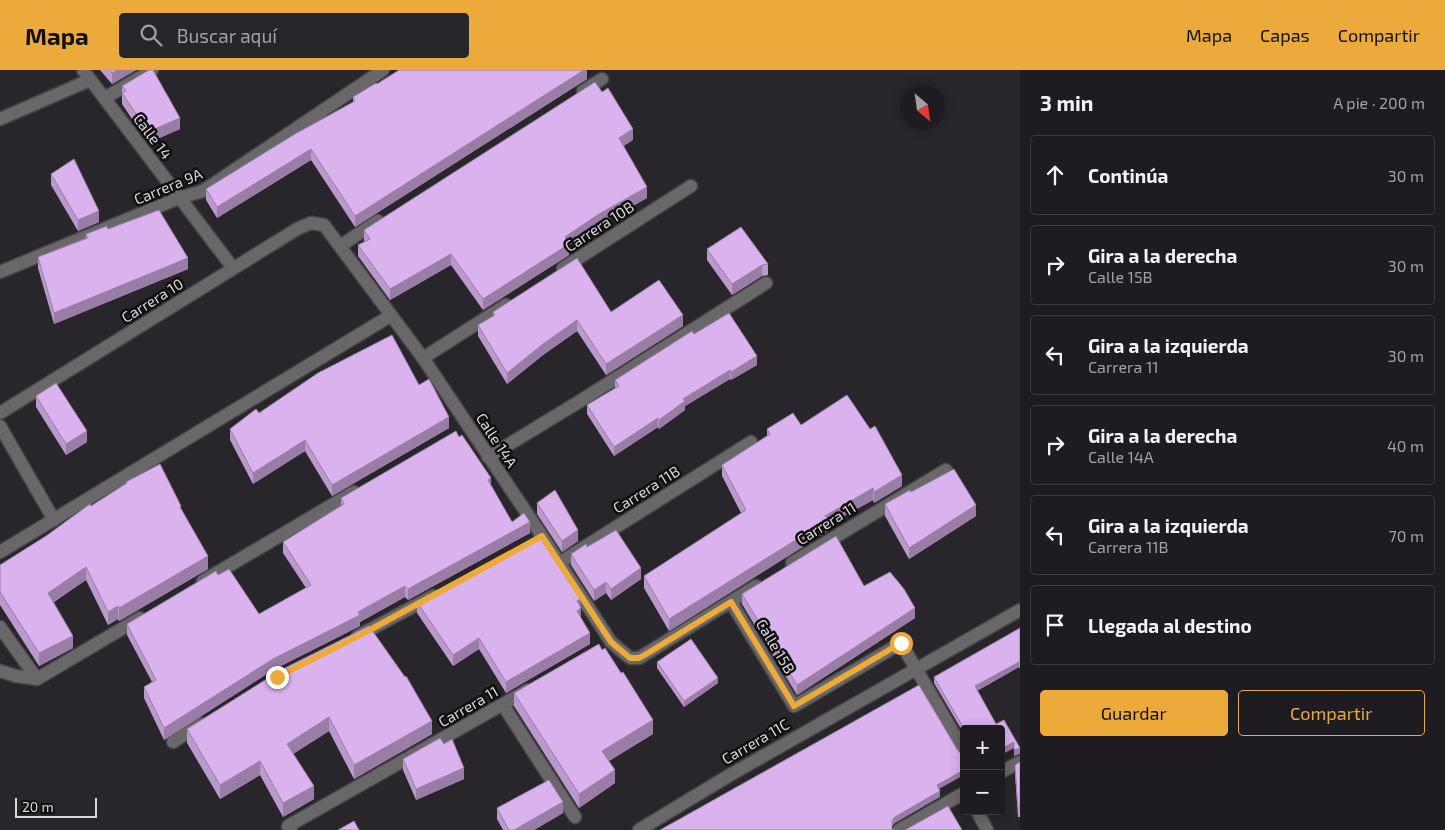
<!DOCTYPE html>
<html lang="es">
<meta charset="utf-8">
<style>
body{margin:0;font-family:"Exo 2",sans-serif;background:#262529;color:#f1f3f6}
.controls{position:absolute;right:15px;bottom:15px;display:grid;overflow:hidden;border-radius:5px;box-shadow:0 2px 12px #0003}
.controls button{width:45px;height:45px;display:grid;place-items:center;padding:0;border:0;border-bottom:1px solid #3c3a3e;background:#1e1c20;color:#f1f3f6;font:25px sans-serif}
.compass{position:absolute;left:900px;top:15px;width:45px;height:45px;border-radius:50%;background:#1e1c20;box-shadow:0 2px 12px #0003;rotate:151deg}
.scale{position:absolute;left:15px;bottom:12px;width:82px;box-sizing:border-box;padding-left:5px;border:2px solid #dad9db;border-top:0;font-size:14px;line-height:18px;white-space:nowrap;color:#dad9db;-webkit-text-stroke:4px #110f11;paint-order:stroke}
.stop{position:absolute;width:15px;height:15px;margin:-11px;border:4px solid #ebaa39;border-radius:50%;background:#fff}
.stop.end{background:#ebaa39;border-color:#fff;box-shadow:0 1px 5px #0008}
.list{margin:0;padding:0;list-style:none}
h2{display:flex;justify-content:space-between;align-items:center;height:65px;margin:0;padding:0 20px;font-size:21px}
h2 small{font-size:16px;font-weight:400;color:#a1a1a5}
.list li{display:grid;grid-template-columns:32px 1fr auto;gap:15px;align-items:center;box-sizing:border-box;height:80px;margin:0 10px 10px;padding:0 10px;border:1px solid #3c3a3e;border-radius:5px}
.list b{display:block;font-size:19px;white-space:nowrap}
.list p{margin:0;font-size:16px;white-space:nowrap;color:#a1a1a5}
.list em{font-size:16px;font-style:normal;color:#a1a1a5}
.actions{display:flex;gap:10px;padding:15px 20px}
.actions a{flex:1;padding:11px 0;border:1px solid #ebaa39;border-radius:5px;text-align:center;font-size:18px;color:#ebaa39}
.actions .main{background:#ebaa39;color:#111}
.icon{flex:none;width:28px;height:28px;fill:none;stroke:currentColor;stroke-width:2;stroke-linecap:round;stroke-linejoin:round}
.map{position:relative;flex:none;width:1020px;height:760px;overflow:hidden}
header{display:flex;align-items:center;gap:30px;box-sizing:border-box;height:70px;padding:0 25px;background:#ebaa39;color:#111}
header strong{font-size:24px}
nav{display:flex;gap:28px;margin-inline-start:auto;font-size:18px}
.search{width:350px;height:45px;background:#262529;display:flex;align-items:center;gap:12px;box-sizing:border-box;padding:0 18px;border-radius:5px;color:#a1a1a5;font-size:19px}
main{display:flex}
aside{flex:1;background:#1e1c20}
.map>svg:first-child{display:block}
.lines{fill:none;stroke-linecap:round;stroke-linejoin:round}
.street-casing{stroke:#454446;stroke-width:15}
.street{stroke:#6a676b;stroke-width:12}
.wall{fill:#bb99cd}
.shaded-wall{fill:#997da7}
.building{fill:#dab2ee;stroke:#997da7}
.route{stroke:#ebaa39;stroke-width:6}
.labels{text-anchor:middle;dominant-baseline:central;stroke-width:5;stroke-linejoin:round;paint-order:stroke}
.street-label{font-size:15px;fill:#dad9db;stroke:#110f11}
</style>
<header>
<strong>Mapa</strong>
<div class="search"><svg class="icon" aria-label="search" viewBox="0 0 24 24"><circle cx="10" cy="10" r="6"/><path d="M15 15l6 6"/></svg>Buscar aquí</div>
<nav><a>Mapa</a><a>Capas</a><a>Compartir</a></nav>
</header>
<main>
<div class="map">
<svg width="1020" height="760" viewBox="0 0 1020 760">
<rect width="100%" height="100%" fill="#28262a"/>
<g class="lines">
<g class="street-casing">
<g id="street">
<polyline points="83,0 233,198"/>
<polyline points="583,21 602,9"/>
<polyline points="105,28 152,0"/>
<polyline points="0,49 90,10"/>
<polyline points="340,176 378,151"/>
<polyline points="563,198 691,116"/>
<polyline points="0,202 179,128 203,121 383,0"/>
<polyline points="423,288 506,235"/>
<polyline points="0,343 297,159 311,153 324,155 423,288 542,466 611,572 630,588 639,588 756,516"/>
<polyline points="0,356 54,450"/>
<polyline points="488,387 577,333 766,213"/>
<polyline points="0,482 390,246"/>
<polyline points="559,493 751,372"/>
<polyline points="792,493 946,400"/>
<polyline points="203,511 354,422"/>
<polyline points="731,532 794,636 901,573 964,681"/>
<polyline points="0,557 37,609"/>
<polyline points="358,566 433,526"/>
<polyline points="0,601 16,606 37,609"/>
<polyline points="37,609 140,548"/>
<polyline points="503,635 575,747"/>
<polyline points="173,672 201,654"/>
<polyline points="1001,702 1020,692"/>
<polyline points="977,741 987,760"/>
<polyline points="291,760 288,756 528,620"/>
<polyline points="639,760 730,705 1020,540"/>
<polyline points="899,760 964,723"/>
</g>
</g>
<use href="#street" class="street"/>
</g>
<g class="wall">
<polygon points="100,0 136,0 112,14"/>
<polygon points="587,0 587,9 355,157 311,90 217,148 206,130 206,119 353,32 353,27 377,14"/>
<polygon points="122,16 180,59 148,73 122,34"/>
<polygon points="633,70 623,76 647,128 599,155 569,175 569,185 483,240 451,195 390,230 358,186 358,175 364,172 364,160"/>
<polygon points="51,104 99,152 78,161 51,115"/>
<polygon points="108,159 188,199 54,254 38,198 38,187 86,168 86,164"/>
<polygon points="707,179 768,194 768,205 762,206 732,225 707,190"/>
<polygon points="493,242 611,242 683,256 606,305 577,261 543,285 507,314 478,266 478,255 493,247"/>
<polygon points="694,264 757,295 731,310 730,309 685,336 685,340 659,359 658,357 614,386 587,344 587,335 615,319 615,310"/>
<polygon points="419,315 449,358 332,426 305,381 253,414 230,370 230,359 259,343"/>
<polygon points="36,326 87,372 66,385 36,337"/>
<polygon points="801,355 902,416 874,433 873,430 828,455 828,461 669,561 644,518 644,506 741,443 722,406 722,395 767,366 767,359"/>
<polygon points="459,367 491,415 512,452 530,463 408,530 405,527 360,552 360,556 273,600 164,670 144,628 144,617 152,612 127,565 127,554 218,505 259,544 306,518 283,483 283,472 341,436 341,428"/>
<polygon points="126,412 181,440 208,499 119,551 118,549 108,555 86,510 54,532 73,578 39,596 0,535 0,495 46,466 91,436 126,413"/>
<polygon points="911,422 976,446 909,489 885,446 885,434"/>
<polygon points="537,433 578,471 562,482 537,444"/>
<polygon points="587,477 641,509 611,530 606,523 594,531 571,495 571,484"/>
<polygon points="864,516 915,548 797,625 742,534 742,524"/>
<polygon points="417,532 580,537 581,548 590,574 506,623 479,579 453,596 417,543"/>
<polygon points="1020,558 1020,599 1019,597 977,621 996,654 1020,678 1014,686 1014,678 964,659 964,664 934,613 934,607"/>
<polygon points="657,592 718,613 684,637 657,598"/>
<polygon points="405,607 432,664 354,709 329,661 293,684 314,729 283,747 260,705 220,729 187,673 187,659"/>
<polygon points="514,623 653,664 609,691 615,713 579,738 514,636"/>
<polygon points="403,689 464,709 416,730 403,700"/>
<polygon points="1020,692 1020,747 1018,747 1015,704 1015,695"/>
<polygon points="497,738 563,743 534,760 503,760 497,749"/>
</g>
<g class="shaded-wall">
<polygon points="118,0 136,0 112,14 112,3"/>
<polygon points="584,0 587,0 587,9 355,157 355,146"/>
<polygon points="180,48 180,59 148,73 148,62"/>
<polygon points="633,59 633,70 619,79 619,68"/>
<polygon points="311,79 311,90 217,148 217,137"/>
<polygon points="647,117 647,128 599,155 569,175 569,185 483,240 483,229 565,167 599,144"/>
<polygon points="99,141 99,152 78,161 78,150"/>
<polygon points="451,184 451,195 390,230 390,219"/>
<polygon points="188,188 188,199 54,254 54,243"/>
<polygon points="762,195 762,206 732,225 732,214"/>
<polygon points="683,245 683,256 606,305 606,294"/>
<polygon points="577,250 577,261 543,285 507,314 507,303 543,274"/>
<polygon points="757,286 757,295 731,310 731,302"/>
<polygon points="730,300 730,309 685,336 685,340 659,359 659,350 683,329"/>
<polygon points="449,347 449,358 332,426 332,415"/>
<polygon points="658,348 658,357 614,386 614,377"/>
<polygon points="87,361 87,372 66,385 66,374"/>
<polygon points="305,370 305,381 253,414 253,403"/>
<polygon points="902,405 902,416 874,433 874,422"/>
<polygon points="491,408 491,419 488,410"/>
<polygon points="873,418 873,430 828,455 828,461 669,561 669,549 825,446"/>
<polygon points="976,435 976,446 909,489 909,478"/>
<polygon points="530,452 530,463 408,530 408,519"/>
<polygon points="578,460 578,471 562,482 562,471"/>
<polygon points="208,486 208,499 119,551 119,538"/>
<polygon points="86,497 86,510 48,535 48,523"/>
<polygon points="641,498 641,509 611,530 611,519"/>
<polygon points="606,512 606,523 594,531 594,520"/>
<polygon points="405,516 405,527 360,552 360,556 273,600 164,670 164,658 273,589"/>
<polygon points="580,529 581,549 577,552 577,531"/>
<polygon points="118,536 118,549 108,555 108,542"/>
<polygon points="915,538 915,548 797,625 797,615"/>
<polygon points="590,563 590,574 506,623 506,612"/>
<polygon points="73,566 73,578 39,596 39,583"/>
<polygon points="479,568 479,579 453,596 453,585"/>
<polygon points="1019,592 1019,597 975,622 975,616"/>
<polygon points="718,608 718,613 684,637 684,631"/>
<polygon points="329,647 329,661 287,688 287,674"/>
<polygon points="653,650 653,664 602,695 602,681"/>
<polygon points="432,651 432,664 354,709 354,695"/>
<polygon points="1014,672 1014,678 1001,685 1001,679"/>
<polygon points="1020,678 1020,684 1014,686 1014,680"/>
<polygon points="260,691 260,705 220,729 220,715"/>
<polygon points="464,698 464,709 416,730 416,719"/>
<polygon points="615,700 615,713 579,738 579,724"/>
<polygon points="964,700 964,705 937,720 937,715"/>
<polygon points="314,716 314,729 283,747 283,733"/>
<polygon points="940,721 940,727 895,753 892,756 892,751 895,747"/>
<polygon points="563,732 563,743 534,760 514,760"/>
</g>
<g class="building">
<polygon points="109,0 118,0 112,3"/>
<polygon points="149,0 153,0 180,48 148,62 122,23 126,21 122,16"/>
<polygon points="399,0 584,0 355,146 311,79 217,137 206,119 295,64 355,31 353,27 376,13 377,14"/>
<polygon points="595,12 602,22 608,18 633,59 619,68 647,117 599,144 565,167 569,174 483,229 451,184 390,219 358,175 370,169 364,160"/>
<polygon points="74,89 99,141 78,150 51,104"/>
<polygon points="159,140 188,188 54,243 38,187 88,168 86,164 107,156 108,159"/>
<polygon points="741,157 768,194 762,195 732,214 707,179"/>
<polygon points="577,188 611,242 659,210 683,245 606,294 577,250 543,274 507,303 478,255 495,245 493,242"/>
<polygon points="729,243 757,286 731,302 730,300 683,329 685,331 659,350 658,348 614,377 587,335 619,316 615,310 692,261 694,264"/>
<polygon points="392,265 419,315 429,309 449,347 332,415 305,370 253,403 230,359 256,339 259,343 318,303"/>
<polygon points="56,313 87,361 66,374 36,326"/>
<polygon points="847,325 870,359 875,356 902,405 874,422 873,418 825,446 828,450 669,549 644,506 746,440 722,395 770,364 767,359 793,343 801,355"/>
<polygon points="456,361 459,367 462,365 491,408 488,410 512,452 524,443 530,452 408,519 405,516 358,542 360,545 273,589 164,658 144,617 156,610 127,554 216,501 218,505 229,499 259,544 311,515 283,472 344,434 341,428"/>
<polygon points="160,394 181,436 180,437 208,486 119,538 118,536 108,542 86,497 48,523 73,566 39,583 0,522 0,495 46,466 90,434 91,436 127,413 126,412"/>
<polygon points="954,399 976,435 909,478 885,434 910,420 911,422"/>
<polygon points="555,420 578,460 562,471 537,433"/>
<polygon points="616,460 641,498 611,519 606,512 594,520 571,484 586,474 587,477"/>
<polygon points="539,466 580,529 577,531 581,538 577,541 590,563 506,612 479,568 453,585 417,532"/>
<polygon points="836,466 864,516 890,502 904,519 915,538 797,615 742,524"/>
<polygon points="369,556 405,607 406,606 432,651 354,695 329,647 287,674 314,716 283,733 260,691 220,715 187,659 281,600"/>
<polygon points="1020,558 1020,593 1019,592 975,616 996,654 1004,650 1020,678 1014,680 1014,672 1001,679 1001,659 964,659 934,607"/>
<polygon points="691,569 718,608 684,631 657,592"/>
<polygon points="599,574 602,580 605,578 621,603 623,602 653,650 602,681 615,700 579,724 514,623"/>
<polygon points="919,615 957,679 960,683 964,683 964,700 937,715 940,721 895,747 892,751 892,759 894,760 660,760"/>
<polygon points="440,668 444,674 452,669 464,698 416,719 403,689"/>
<polygon points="1020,692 1020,738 1018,738 1015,695"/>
<polygon points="549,710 563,732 514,760 509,760 497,738"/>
<polygon points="948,736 962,760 905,760"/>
<polygon points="354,751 359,760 338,760"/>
</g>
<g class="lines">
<polyline class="route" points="277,607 368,561 542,466 611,572 630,588 639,588 648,583 731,532 794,636 901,573"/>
</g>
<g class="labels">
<g class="street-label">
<text transform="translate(153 66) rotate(53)">Calle 14</text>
<text transform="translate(168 116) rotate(-22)">Carrera 9A</text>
<text transform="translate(599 156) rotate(-33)">Carrera 10B</text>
<text transform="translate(152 230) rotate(-32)">Carrera 10</text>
<text transform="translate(497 370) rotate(57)">Calle 14A</text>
<text transform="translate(646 419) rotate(-32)">Carrera 11B</text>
<text transform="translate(826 453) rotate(-32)">Carrera 11</text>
<text transform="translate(776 576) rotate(59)">Calle 15B</text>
<text transform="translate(468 636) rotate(-30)">Carrera 11</text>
<text transform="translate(755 671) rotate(-30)">Carrera 11C</text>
</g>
</g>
</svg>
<div class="controls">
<button>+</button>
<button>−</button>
</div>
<svg class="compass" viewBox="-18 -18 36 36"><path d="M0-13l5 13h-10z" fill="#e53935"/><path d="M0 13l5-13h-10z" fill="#a1a1a5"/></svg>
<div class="scale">20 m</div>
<div class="stop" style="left:901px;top:573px"></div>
<div class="stop end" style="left:277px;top:607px"></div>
</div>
<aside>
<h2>3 min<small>A pie · 200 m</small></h2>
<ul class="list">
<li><svg class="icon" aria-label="ahead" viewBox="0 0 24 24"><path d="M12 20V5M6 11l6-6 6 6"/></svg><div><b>Continúa</b></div><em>30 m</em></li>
<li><svg class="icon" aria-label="right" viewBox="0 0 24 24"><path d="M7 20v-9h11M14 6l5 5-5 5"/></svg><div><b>Gira a la derecha</b><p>Calle 15B</p></div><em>30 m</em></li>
<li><svg class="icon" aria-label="left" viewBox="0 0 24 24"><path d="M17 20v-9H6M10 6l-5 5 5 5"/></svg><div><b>Gira a la izquierda</b><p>Carrera 11</p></div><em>30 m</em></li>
<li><svg class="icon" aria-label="right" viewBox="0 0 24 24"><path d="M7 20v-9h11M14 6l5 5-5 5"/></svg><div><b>Gira a la derecha</b><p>Calle 14A</p></div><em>40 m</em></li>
<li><svg class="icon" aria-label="left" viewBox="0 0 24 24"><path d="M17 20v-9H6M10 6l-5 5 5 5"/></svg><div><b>Gira a la izquierda</b><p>Carrera 11B</p></div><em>70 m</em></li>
<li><svg class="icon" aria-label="arrive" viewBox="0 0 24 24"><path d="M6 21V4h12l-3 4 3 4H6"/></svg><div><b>Llegada al destino</b></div></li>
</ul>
<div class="actions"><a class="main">Guardar</a><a>Compartir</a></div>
</aside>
</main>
